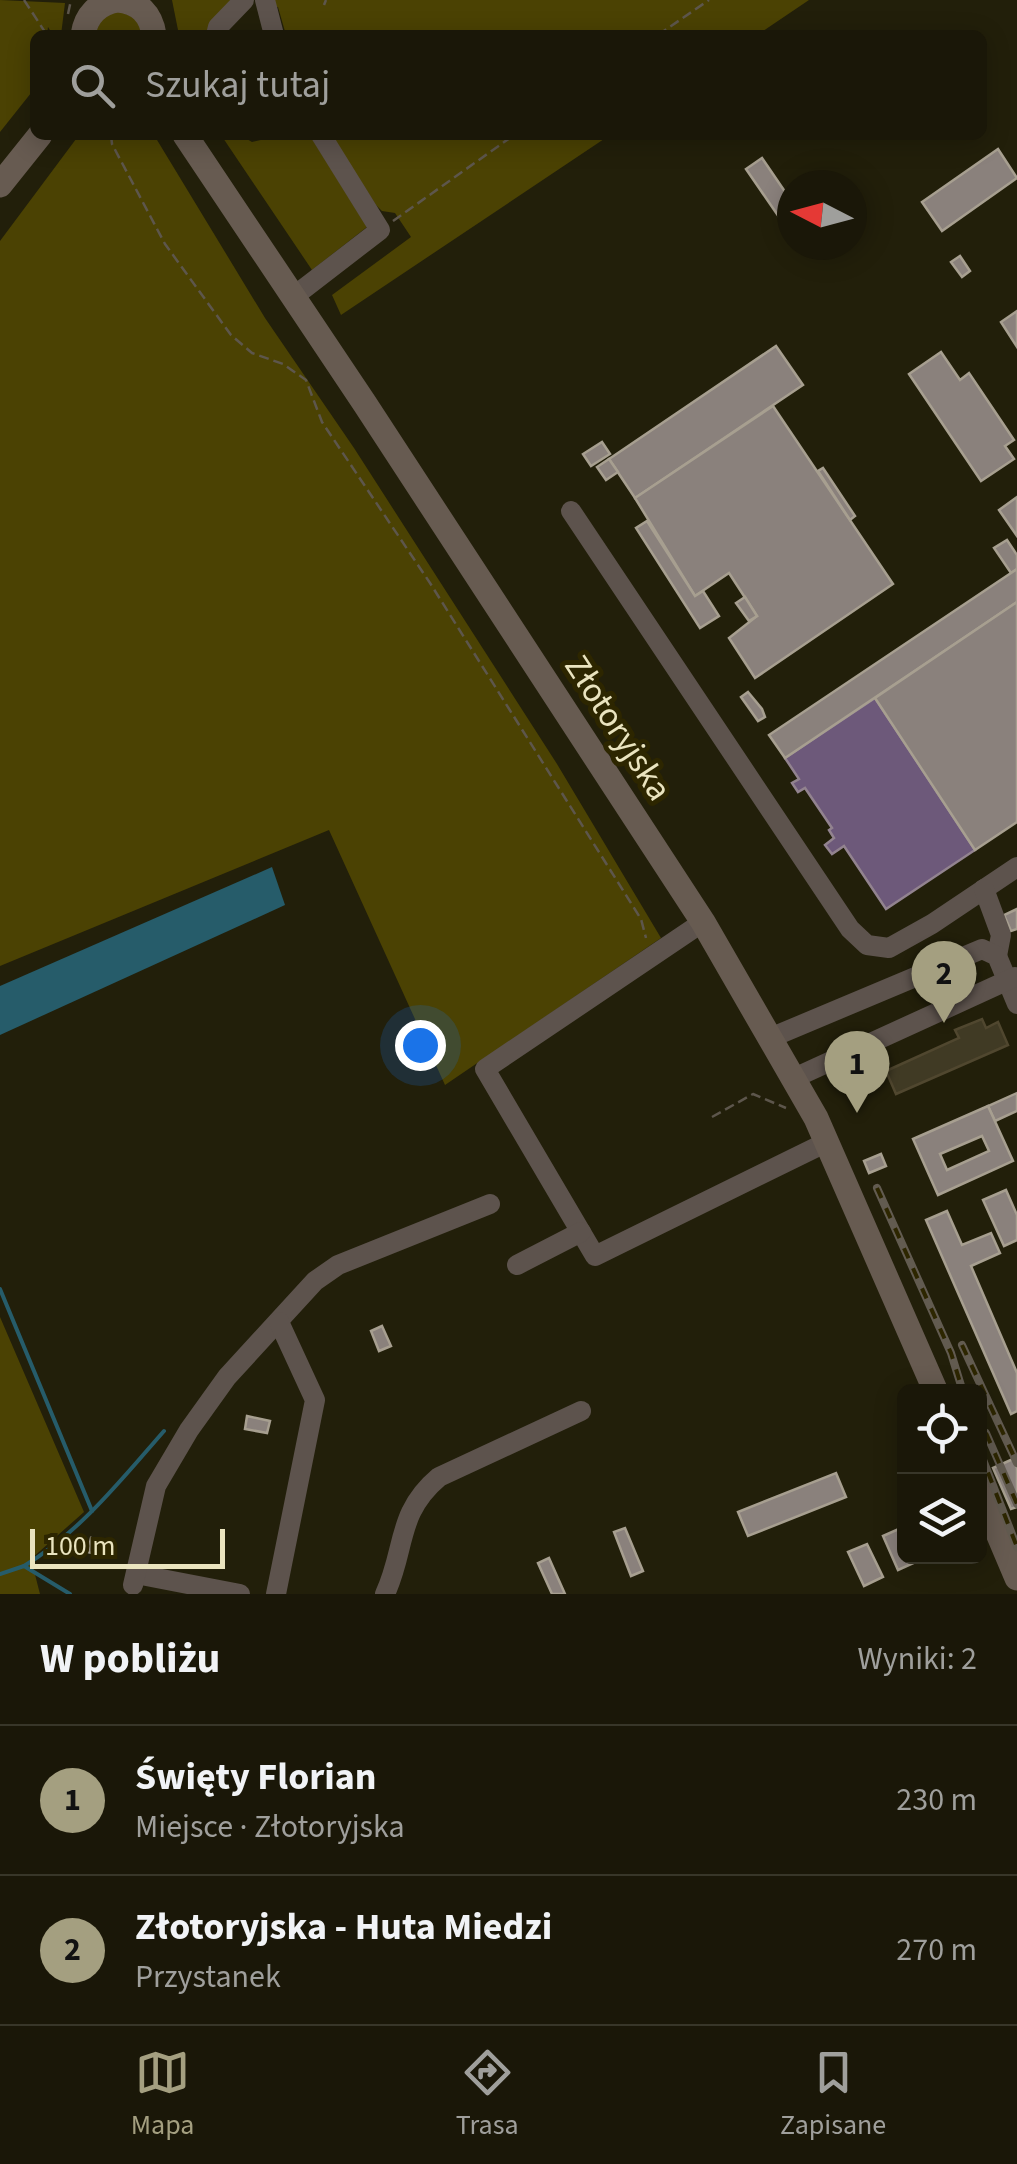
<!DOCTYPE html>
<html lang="pl">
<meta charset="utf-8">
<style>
body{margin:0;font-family:"Source Sans 3",sans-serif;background:#232012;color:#f1f3f6}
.controls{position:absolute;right:30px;bottom:30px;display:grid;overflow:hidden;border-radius:15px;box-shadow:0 5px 25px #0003}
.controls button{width:90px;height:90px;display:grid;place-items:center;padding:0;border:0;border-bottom:2px solid #383629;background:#1a1708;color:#f1f3f6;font:50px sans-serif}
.compass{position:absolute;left:777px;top:170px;width:90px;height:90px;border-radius:50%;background:#1a1708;box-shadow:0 5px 25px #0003;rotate:276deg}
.scale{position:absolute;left:30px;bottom:25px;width:195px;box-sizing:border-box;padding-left:10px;border:5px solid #eae4bf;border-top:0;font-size:28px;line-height:35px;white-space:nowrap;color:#eae4bf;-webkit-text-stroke:8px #2d2600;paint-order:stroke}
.you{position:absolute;left:420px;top:1045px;width:35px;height:35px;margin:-25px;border:8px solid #fff;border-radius:50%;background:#1a73e8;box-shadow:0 0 0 15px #1a73e833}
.badge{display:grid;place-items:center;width:65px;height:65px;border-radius:50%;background:#a49f80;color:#111;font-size:32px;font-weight:700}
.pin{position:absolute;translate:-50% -82px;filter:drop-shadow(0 2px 5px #0008)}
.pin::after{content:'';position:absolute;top:52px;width:35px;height:30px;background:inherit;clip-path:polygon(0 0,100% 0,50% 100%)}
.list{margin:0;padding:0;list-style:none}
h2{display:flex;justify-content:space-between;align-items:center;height:130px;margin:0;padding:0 40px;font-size:42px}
h2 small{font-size:32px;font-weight:400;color:#9f9f9c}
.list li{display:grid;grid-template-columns:65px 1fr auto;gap:30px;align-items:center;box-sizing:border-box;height:150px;padding:0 40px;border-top:2px solid #383629}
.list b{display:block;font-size:38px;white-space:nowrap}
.list p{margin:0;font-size:32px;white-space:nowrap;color:#9f9f9c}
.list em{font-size:32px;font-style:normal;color:#9f9f9c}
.icon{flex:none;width:55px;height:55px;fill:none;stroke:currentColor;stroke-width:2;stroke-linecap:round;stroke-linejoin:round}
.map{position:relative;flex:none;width:1017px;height:1594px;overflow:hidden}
.search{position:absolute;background:#1a1708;box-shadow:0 5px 25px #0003;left:30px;right:30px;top:30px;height:110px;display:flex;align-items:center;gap:25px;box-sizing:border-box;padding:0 35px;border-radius:15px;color:#9f9f9c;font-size:38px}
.sheet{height:430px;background:#1a1708}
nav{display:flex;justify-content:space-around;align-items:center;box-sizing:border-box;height:140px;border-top:2px solid #383629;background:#1a1708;font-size:28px;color:#9f9f9c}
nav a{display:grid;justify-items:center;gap:5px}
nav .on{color:#a49f80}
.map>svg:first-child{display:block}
.green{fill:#4b4203}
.water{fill:#265c6a}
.offices{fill:#6d597a;stroke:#92838f;stroke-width:2.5}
.industry{fill:#8a817c;stroke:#a79f90;stroke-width:2.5;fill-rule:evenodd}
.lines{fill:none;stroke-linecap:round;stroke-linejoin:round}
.stream{stroke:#265c6a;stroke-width:4}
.building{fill:#403a24;stroke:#50472f;stroke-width:2.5}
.path{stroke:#5d564c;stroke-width:2.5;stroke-dasharray:10 5;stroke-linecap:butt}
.minor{stroke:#5d534d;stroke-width:20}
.major{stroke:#675b51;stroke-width:25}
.rail-casing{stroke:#625b50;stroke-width:8}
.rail{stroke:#2d2600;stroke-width:4;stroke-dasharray:11;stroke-linecap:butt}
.labels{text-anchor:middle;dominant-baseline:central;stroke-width:10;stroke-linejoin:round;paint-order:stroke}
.street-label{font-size:35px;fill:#eae4bf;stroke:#2d2600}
</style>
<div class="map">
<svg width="1017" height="1594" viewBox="0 0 1017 1594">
<rect width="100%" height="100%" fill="#221f0a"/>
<g class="green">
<polygon points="0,0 65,3 61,35 53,35 48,27 47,35 35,35 35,88 0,132"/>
<polygon points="172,0 234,0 206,35 179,35"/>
<polygon points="272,0 809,0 757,35 286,35 278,7 273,7"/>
<polygon points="119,11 137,19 143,35 94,35 103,17"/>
<polygon points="79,135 154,135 265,318 354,448 557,764 661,938 445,1085 329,830 0,966 0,241"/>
<polygon points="221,135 240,135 252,142 283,135 311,137 367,227 312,270"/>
<polygon points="331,135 610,135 341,315 332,295 411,237 395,213 382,211 376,205"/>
<polygon points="0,1317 84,1512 31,1559 40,1594 0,1594"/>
</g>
<polygon class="water" points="272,867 285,905 0,1035 0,986"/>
<polygon class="offices" points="875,698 975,850 886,909 844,846 832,854 825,845 834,838 829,830 832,828 805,788 798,792 792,783 799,779 785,758"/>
<g class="industry">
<polygon points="998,149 1017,178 942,231 922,202"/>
<polygon points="762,158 792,202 792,208 779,217 746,169"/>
<polygon points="960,256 970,271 962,277 951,262"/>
<polygon points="1017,311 1017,347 1001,322"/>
<polygon points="776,346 803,385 635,498 609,459"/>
<polygon points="941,352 960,380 969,373 1014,440 1005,446 1014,459 981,481 909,374"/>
<polygon points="773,406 893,584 755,678 729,638 757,616 729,573 695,596 635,498"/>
<polygon points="602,442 610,454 591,466 583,454"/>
<polygon points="609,459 618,472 606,480 597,467"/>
<polygon points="823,468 855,516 850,520 818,471"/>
<polygon points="1017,497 1017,536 999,510"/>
<polygon points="647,521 695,596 703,591 719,616 700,628 636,528"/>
<polygon points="1007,540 1017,555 1017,569 1011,573 994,548"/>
<polygon points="1017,569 1017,602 785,758 769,735"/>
<polygon points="745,597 757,616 749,621 736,603"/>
<polygon points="1017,602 1017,822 975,850 875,698"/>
<polygon points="748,692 762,709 765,717 758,721 741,697"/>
<polygon points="1017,909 1017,929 1011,931 1004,915"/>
<polygon points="1017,1093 1017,1111 995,1121 988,1106"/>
<path d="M988 1106 1013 1161 938 1195 913 1139ZM982 1136 989 1151 947 1170 940 1154Z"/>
<polygon points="881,1154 886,1166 869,1173 864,1161"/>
<polygon points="1006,1190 1017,1215 1017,1240 1004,1246 983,1200"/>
<polygon points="947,1211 962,1245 991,1233 1000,1253 971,1266 1017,1373 1017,1411 1011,1414 926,1220"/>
<polygon points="382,1326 391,1346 379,1351 371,1331"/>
<polygon points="247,1416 270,1421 267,1433 245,1429"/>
<polygon points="1013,1459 1017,1468 1017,1507 1011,1509 993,1468"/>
<polygon points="836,1473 846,1497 748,1536 738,1512"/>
<polygon points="625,1528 643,1571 631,1576 614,1532"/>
<polygon points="901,1528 904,1537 904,1556 913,1556 916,1562 898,1570 883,1536"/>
<polygon points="91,1538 103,1541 100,1555 88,1552"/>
<polygon points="867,1544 883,1577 864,1586 848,1552"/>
<polygon points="549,1558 565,1594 552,1594 538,1563"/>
</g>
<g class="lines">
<g class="stream">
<polyline points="0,1289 92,1511"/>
<path d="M24 1566C80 1532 121 1480 164 1431"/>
<polyline points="0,1574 24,1566 70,1594"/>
</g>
</g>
<polygon class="building" points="982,1019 986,1028 998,1022 1008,1045 896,1094 886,1071 959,1038 955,1030"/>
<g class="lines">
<g class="path">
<polyline points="24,0 47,35"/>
<polyline points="324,5 326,0"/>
<polyline points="68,14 71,0"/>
<polyline points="658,35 709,0"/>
<polyline points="111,135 112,144 165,244 231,335 252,353 283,364 306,380 322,422 430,583 641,919 646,938"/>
<polyline points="393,221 514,135"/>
<polyline points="712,1117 753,1094 786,1108"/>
</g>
<g class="minor">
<polyline points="265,0 274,35"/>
<polyline points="216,35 218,27 244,0"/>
<polyline points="293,297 380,230 321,135"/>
<polyline points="571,511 850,929 867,945 889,948 932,924 1017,867"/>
<polyline points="984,889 1001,935 997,956"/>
<polyline points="703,922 485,1069 595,1256 827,1142"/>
<polyline points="770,1038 982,949 997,956 1017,1004"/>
<polyline points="794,1078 1015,977"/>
<polyline points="517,1265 581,1232"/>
<polyline points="136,1574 240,1594"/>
<polyline points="133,1585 156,1486 189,1430 227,1377 315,1281 338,1265 490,1204"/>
<polyline points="276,1594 315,1400 279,1322"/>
<path d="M385 1594C406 1549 396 1513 439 1477L581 1411"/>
</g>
<g class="major">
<path d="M83 35C86 15 98 3 118 0 139 2 151 14 154 35"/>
<polyline points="185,135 365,404 703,922 816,1118 936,1392"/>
<polyline points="0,185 40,135"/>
<polyline points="980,1491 1017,1578"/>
</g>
<g class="rail-casing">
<g id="rail">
<polyline points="877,1188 951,1353 963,1392"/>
<polyline points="962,1345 1017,1463"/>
<polyline points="986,1433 1017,1504"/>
<polyline points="980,1452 1017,1547"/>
</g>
</g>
<use href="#rail" class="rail"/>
</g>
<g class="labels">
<g class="street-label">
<text transform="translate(618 728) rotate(57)">Złotoryjska</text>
</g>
</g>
</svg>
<div class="controls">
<button><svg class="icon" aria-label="locate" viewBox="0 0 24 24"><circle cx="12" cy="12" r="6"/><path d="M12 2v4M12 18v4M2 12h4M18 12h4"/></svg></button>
<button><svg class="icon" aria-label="layers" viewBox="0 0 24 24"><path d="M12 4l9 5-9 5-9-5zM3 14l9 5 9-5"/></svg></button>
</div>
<svg class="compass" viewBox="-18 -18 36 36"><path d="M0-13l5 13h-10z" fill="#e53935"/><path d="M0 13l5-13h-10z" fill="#9f9f9c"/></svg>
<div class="scale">100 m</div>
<div class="you"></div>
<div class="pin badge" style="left:857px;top:1113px">1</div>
<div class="pin badge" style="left:944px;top:1023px">2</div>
<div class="search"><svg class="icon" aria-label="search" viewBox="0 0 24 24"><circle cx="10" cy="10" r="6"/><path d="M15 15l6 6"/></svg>Szukaj tutaj</div>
</div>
<section class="sheet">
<h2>W pobliżu<small>Wyniki: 2</small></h2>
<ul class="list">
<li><span class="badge">1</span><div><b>Święty Florian</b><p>Miejsce · Złotoryjska</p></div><em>230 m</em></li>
<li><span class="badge">2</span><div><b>Złotoryjska - Huta Miedzi</b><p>Przystanek</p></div><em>270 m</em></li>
</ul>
</section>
<nav>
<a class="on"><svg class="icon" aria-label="map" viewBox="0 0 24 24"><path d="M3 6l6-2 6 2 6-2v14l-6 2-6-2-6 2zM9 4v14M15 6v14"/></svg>Mapa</a>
<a><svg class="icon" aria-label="directions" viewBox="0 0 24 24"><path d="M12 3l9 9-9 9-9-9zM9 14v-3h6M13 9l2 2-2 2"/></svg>Trasa</a>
<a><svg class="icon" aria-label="saved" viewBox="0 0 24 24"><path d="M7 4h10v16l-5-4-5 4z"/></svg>Zapisane</a>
</nav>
